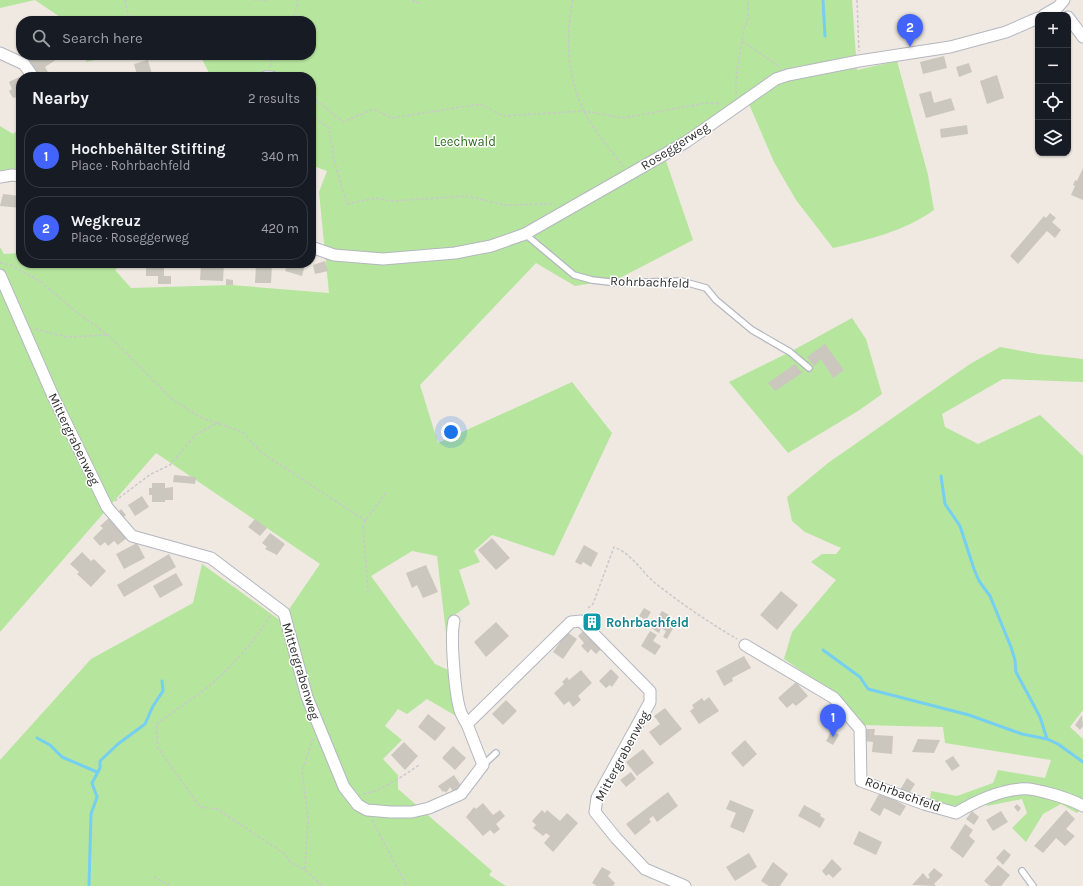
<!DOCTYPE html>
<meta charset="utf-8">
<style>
body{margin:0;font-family:Karla,sans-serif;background:#20242c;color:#f1f3f6}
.controls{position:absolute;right:12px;top:12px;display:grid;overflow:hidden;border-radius:8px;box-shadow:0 1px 3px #0004}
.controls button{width:36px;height:36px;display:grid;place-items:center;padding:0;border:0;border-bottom:1px solid #363941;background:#171b24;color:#f1f3f6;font:20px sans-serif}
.you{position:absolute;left:451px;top:432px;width:14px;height:14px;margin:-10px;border:3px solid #fff;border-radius:50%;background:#1a73e8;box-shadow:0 0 0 6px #1a73e833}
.badge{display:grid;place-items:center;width:26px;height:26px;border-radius:50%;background:#4264fb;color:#fff;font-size:13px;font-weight:700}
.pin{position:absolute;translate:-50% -33px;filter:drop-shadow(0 1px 2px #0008)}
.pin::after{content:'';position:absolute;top:21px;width:14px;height:12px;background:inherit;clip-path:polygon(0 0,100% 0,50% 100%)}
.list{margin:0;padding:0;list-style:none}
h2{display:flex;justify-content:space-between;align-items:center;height:52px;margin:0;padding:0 16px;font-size:17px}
h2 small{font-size:13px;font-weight:400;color:#9ea1a6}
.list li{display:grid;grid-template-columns:26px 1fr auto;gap:12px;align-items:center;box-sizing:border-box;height:64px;margin:0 8px 8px;padding:0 8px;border:1px solid #363941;border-radius:16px}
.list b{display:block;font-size:15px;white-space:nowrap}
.list p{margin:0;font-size:13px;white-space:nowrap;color:#9ea1a6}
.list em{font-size:13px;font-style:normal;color:#9ea1a6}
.icon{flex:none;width:22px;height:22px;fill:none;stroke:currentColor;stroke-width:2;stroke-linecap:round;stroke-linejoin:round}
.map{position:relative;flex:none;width:1083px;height:886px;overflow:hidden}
.search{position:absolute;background:#171b24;box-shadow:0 1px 3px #0004;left:16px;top:16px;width:300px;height:44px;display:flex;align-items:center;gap:10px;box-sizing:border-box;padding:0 14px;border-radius:16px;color:#9ea1a6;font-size:15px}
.panel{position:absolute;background:#171b24;box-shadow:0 1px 3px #0004;left:16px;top:72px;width:300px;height:196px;border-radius:16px}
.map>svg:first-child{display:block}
.green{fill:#b6e59e}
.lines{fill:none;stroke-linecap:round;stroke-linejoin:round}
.stream{stroke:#75cff0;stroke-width:3}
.building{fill:#cbc7bf}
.lane-casing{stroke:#b4b7c1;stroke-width:8}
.street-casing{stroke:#b4b7c1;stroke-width:13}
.path{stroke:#c9c9c9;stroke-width:1.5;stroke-dasharray:3 2;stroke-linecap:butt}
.lane{stroke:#fff;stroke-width:5.5}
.street{stroke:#fff;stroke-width:11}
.labels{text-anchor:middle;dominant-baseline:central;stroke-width:3;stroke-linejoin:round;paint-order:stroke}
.park-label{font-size:13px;fill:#2c6e1b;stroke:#fff}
.street-label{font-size:13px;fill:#2e2e2e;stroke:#fff}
.culture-label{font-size:13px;font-weight:bold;fill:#0d838f;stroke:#fff;text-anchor:start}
</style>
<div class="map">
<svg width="1083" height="886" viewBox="0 0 1083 886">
<rect width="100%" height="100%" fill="#efe9e1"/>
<g class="green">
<path d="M0 0H852L857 70 897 61 928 175 934 210C905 231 867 240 833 248L796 200 774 162 749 104 665 158 693 240 618 279 575 286 536 263 420 385 438 443 572 382 612 433 554 556 492 535 474 551 480 562 459 570 470 604 452 617 451 634 446 633 437 556 412 551 371 576 435 664 450 671 456 716 427 699 407 714 398 709 385 726 402 740 383 759 398 775V789L492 871 489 875 506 886H0V760L91 659 193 603 202 564 281 621 320 564 156 453 0 632V247L4 254 21 253V263H122L115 270 131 288 231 285 329 293 319 192 327 171 311 165V77H211L200 55H311V21H66L35 0 0 8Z"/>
<polygon points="85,55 117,55 86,62"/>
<polygon points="0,126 13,134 21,127 21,169 16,181 0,183"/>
<polygon points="852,318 866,339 882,394 858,411 788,453 729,382 790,352"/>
<polygon points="1000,347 1038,354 1083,359 1083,382 1003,379 942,414 945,427 978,444 1040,415 1083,456 1083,710 1070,727 1083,739 1083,806 1077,813 1061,804 1043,814 1026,842 1012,828 1027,813 1022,799 987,806 982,794 956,806 930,800 931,791 957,796 993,783 998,770 1045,778 1051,760 945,743 943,727 861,725 838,696 784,659 792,632 836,580 811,562 822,554 836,554 841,548 805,532 792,521 787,497 828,463 970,364"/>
</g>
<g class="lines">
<g class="stream">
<polyline points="823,0 825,36"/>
<polyline points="941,476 945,504 960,526 974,569 979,581 990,596 1011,647 1015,660 1016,672 1040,717 1047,739 1058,744 1083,762"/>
<polyline points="823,650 860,677 868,689 969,715 1022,734 1047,739"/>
<polyline points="37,738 50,745 62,757 97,772"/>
<polyline points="89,886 91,814 97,797 92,783 100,768 100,761 118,744 145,724 153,706 163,691 162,681"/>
</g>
</g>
<g class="building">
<polygon points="32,55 59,55 60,57 45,67 51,77 37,77 26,59"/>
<polygon points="944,56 947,68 923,74 920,62"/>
<polygon points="148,60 152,74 137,75 134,64"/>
<polygon points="969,63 972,72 959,77 956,67"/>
<polygon points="997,75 1004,98 987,104 980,81"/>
<polygon points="19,77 21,81 21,96 13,98 9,91 12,89 9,82"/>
<polygon points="931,91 934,103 951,98 955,110 926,118 919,94"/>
<polygon points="967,125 968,134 941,138 940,129"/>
<polygon points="1083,168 1083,200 1071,195 1075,186 1073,185 1075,180 1077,181"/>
<polygon points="3,194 21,196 21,208 0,206"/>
<polygon points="1050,213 1056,218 1052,222 1061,230 1055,238 1047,231 1018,264 1010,256 1044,216 1046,218"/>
<polygon points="325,261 328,271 315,274 313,265"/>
<polygon points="146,263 164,263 164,276 171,276 171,284 158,284 158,276 146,276"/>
<polygon points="201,263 224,263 223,281 200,280"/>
<polygon points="288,263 305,265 302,276 285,271"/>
<polygon points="256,265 272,265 271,283 255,283"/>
<polygon points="226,279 233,280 233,285 226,285"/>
<polygon points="825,344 844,370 833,378 821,359 814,366 807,357"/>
<polygon points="795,364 802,373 775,391 768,383"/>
<polygon points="174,475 196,477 195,484 173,482"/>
<polygon points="152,483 165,483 165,488 173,487 173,500 165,500 165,502 152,502 152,495 149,495 149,488 152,488"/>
<polygon points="142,496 149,507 135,516 128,505"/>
<polygon points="121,509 126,515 120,520 116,514"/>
<polygon points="110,517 128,537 118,545 114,541 108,546 105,542 100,546 93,538 103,528 100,526"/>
<polygon points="255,519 267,528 260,536 248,527"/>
<polygon points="270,533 285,544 277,555 265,549 267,547 262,543"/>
<polygon points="492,538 510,558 496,570 478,550"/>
<polygon points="137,543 145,558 124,569 116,554"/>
<polygon points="584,545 598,553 591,567 583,562 581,565 575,562"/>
<polygon points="82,552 91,561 94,559 106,571 91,587 77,574 79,572 70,564"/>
<polygon points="169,554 176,567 124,597 117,585"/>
<polygon points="426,565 438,592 423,598 417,585 412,588 406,573"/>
<polygon points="176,573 183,585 160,598 153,586"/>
<polygon points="781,591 798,605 777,630 760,615"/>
<polygon points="644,608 651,612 646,620 639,616"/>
<polygon points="662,611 669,615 667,620 675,625 667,639 663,637 666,631 661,628 659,633 651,628"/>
<polygon points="496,622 509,636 486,657 474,642"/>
<polygon points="584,630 603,647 596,654 591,649 588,653 581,646 584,643 578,636"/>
<polygon points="650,631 657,635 653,641 661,646 655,655 641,646"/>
<polygon points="567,632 577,639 563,659 553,652"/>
<polygon points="744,656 751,668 732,678 733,681 724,686 716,671"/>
<polygon points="611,669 619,677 612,687 610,685 606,688 599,681"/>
<polygon points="581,670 592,683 578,696 581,700 573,707 569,701 564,705 554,693 564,684 562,682 567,677 569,680"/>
<polygon points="796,682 808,696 796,706 793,703 787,708 778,698"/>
<polygon points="709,697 719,711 699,724 690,711 694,708 692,705 702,698 704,701"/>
<polygon points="506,700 517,711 503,725 492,714"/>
<polygon points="665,708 682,729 660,746 649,732 660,724 654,716"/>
<polygon points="428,714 446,728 435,741 418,727"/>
<polygon points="1082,715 1083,726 1080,730 1075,725"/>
<polygon points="865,729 875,729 874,735 893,736 892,754 872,752 873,742 864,741"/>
<polygon points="832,730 839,735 833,745 826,741"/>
<polygon points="918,739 940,740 934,753 912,752"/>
<polygon points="745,740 757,754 743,767 731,753"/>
<polygon points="404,742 418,756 405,770 391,755"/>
<polygon points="453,746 466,758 455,770 442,758"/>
<polygon points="643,749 654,763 637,776 626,762"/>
<polygon points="953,756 960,766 952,771 945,761"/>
<polygon points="631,772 636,779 626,787 620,780"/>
<polygon points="454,775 462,787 454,793 450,787 446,793 444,791 443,792 438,786"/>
<polygon points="907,778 915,784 910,792 900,790"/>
<polygon points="668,792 678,806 657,822 653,816 649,819 651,822 635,835 626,824"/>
<polygon points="880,792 906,806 900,816 884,808 880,816 870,810"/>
<polygon points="730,800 754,810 744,833 730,827 736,813 726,809"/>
<polygon points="483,803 493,815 500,810 505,816 496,824 500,829 494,834 490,830 483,836 466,817 474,807 476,809"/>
<polygon points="1017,804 1021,808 1018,812 1014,807"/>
<polygon points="804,805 821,814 820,816 825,819 820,828 798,816"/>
<polygon points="542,810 545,813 547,810 560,821 567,813 578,823 553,852 544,843 550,836 546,833 543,836 533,828 536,825 532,821"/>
<polygon points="1066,810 1075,819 1066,829 1075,836 1065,846 1056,838 1043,853 1034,846"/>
<polygon points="972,811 979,817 974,825 966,819"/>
<polygon points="1001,811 1008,822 993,831 986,820"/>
<polygon points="965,824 973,830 969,836 975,841 963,858 950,848"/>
<polygon points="859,831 882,842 876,855 853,844"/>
<polygon points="1004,849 1011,855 1003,865 996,858"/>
<polygon points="749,853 757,867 735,881 726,867"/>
<polygon points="832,859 842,869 833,878 829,874 826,876 822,871"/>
<polygon points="773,862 788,874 780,886 769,886 761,881"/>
<polygon points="998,865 1010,875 1001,886 990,886 984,881"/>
<polygon points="602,867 611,872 608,876 615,883 613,886 597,886 592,883"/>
<polygon points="934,868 943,875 934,884 936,886 912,885 923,873 928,879 930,877 928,875"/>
</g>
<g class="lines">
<g class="lane-casing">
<g id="lane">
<polyline points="525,234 574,275 592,280 618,283 681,281 706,288 716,300 752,330 790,352 809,368"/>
<polyline points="483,765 496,753"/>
<polyline points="1022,871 1033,886"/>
</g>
</g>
<g class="street-casing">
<g id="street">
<polyline points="1044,15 1058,7 1064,0"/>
<polyline points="1068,17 1083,37"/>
<polyline points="0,53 24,64 33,77"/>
<polyline points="265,77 272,77"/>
<polyline points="0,177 12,175 21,176"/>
<polyline points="311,247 334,255 383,259 455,253 491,246 525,234 686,142 776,79 788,75 859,61 950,47 1006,32 1038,18"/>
<polyline points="0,275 53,396 107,507 132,536 211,558 284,613 307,697 344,787 358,805 367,810 391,812 412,812 429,808 461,794 483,765 467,724 571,622 581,621 650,691 650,702 597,798 595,812 616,838 645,869 685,886"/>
<path d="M454 621C450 636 455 698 461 713 463 717 465 721 467 724"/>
<path d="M745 645 834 698 854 722 860 729 861 781 924 804 956 813C976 801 997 791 1020 789 1034 787 1071 799 1083 806"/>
</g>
</g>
<g class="path">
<polyline points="125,0 129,21"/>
<polyline points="254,0 268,0"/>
<polyline points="412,0 421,4"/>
<path d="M573 0C564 40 568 86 590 122 599 137 612 151 623 167"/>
<polyline points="857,0 859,51"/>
<polyline points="293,21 298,0"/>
<polyline points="742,41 780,67"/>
<polyline points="270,67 273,55"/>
<polyline points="736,94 736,79 744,28 748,21 748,0"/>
<polyline points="311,96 343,122 373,109 392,118 480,104 503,116 584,111 623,118 706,103 722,104"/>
<polyline points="311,115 329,128 335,164 347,204 375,198 392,201 466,196 505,205 555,204"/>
<polyline points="17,165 21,158"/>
<polyline points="0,263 11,265 41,282 75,311 108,335 172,399 200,417 242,432 262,453 366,521"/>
<polyline points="35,329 66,337 108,335"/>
<polyline points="115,501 151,474 170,465 195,435 219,422"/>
<polyline points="368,593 363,524 387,491"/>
<path d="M588 608 593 604 614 547C631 553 642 572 655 583 682 604 708 622 737 639"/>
<path d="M270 616C254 642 232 666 209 686 192 700 173 711 156 725L158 748 200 807 217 809 285 854 291 863C305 868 312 876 322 886"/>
<path d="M363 794C384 790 401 777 419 765"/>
<polyline points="372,820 407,886"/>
<polyline points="305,869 308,817 302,771 313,739"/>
<polyline points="154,877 171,886"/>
</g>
<use href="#lane" class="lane"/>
<use href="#street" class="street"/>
</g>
<defs>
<g id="building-square" transform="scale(1)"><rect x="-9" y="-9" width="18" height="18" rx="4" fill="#0f9aa8" stroke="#fff"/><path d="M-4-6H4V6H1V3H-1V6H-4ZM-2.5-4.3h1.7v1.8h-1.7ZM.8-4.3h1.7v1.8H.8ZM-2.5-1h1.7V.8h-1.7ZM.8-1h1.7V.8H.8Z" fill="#fff"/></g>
</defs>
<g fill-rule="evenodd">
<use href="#building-square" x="592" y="622"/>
</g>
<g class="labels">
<g class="park-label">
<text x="465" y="141">Leechwald</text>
</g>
<g class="street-label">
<text transform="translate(675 146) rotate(-32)">Roseggerweg</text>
<text transform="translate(650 282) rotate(2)">Rohrbachfeld</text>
<text transform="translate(74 439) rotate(64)">Mittergrabenweg</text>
<text transform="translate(301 671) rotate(73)">Mittergrabenweg</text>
<text transform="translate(622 756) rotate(-62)">Mittergrabenweg</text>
<text transform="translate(903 794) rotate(20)">Rohrbachfeld</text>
</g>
<g class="culture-label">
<text x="606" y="622">Rohrbachfeld</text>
</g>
</g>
</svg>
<div class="controls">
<button>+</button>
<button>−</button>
<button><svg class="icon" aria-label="locate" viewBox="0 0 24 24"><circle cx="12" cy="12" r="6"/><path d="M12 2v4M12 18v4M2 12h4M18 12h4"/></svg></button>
<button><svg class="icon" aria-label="layers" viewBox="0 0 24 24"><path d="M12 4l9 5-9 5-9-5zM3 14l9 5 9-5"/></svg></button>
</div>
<div class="you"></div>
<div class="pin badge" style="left:833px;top:737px">1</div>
<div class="pin badge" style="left:910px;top:47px">2</div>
<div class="search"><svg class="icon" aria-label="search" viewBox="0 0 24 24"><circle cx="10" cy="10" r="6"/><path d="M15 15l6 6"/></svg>Search here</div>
<section class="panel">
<h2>Nearby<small>2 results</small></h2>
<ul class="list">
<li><span class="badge">1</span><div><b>Hochbehälter Stifting</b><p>Place · Rohrbachfeld</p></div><em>340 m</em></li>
<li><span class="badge">2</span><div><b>Wegkreuz</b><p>Place · Roseggerweg</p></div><em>420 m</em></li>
</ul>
</section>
</div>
